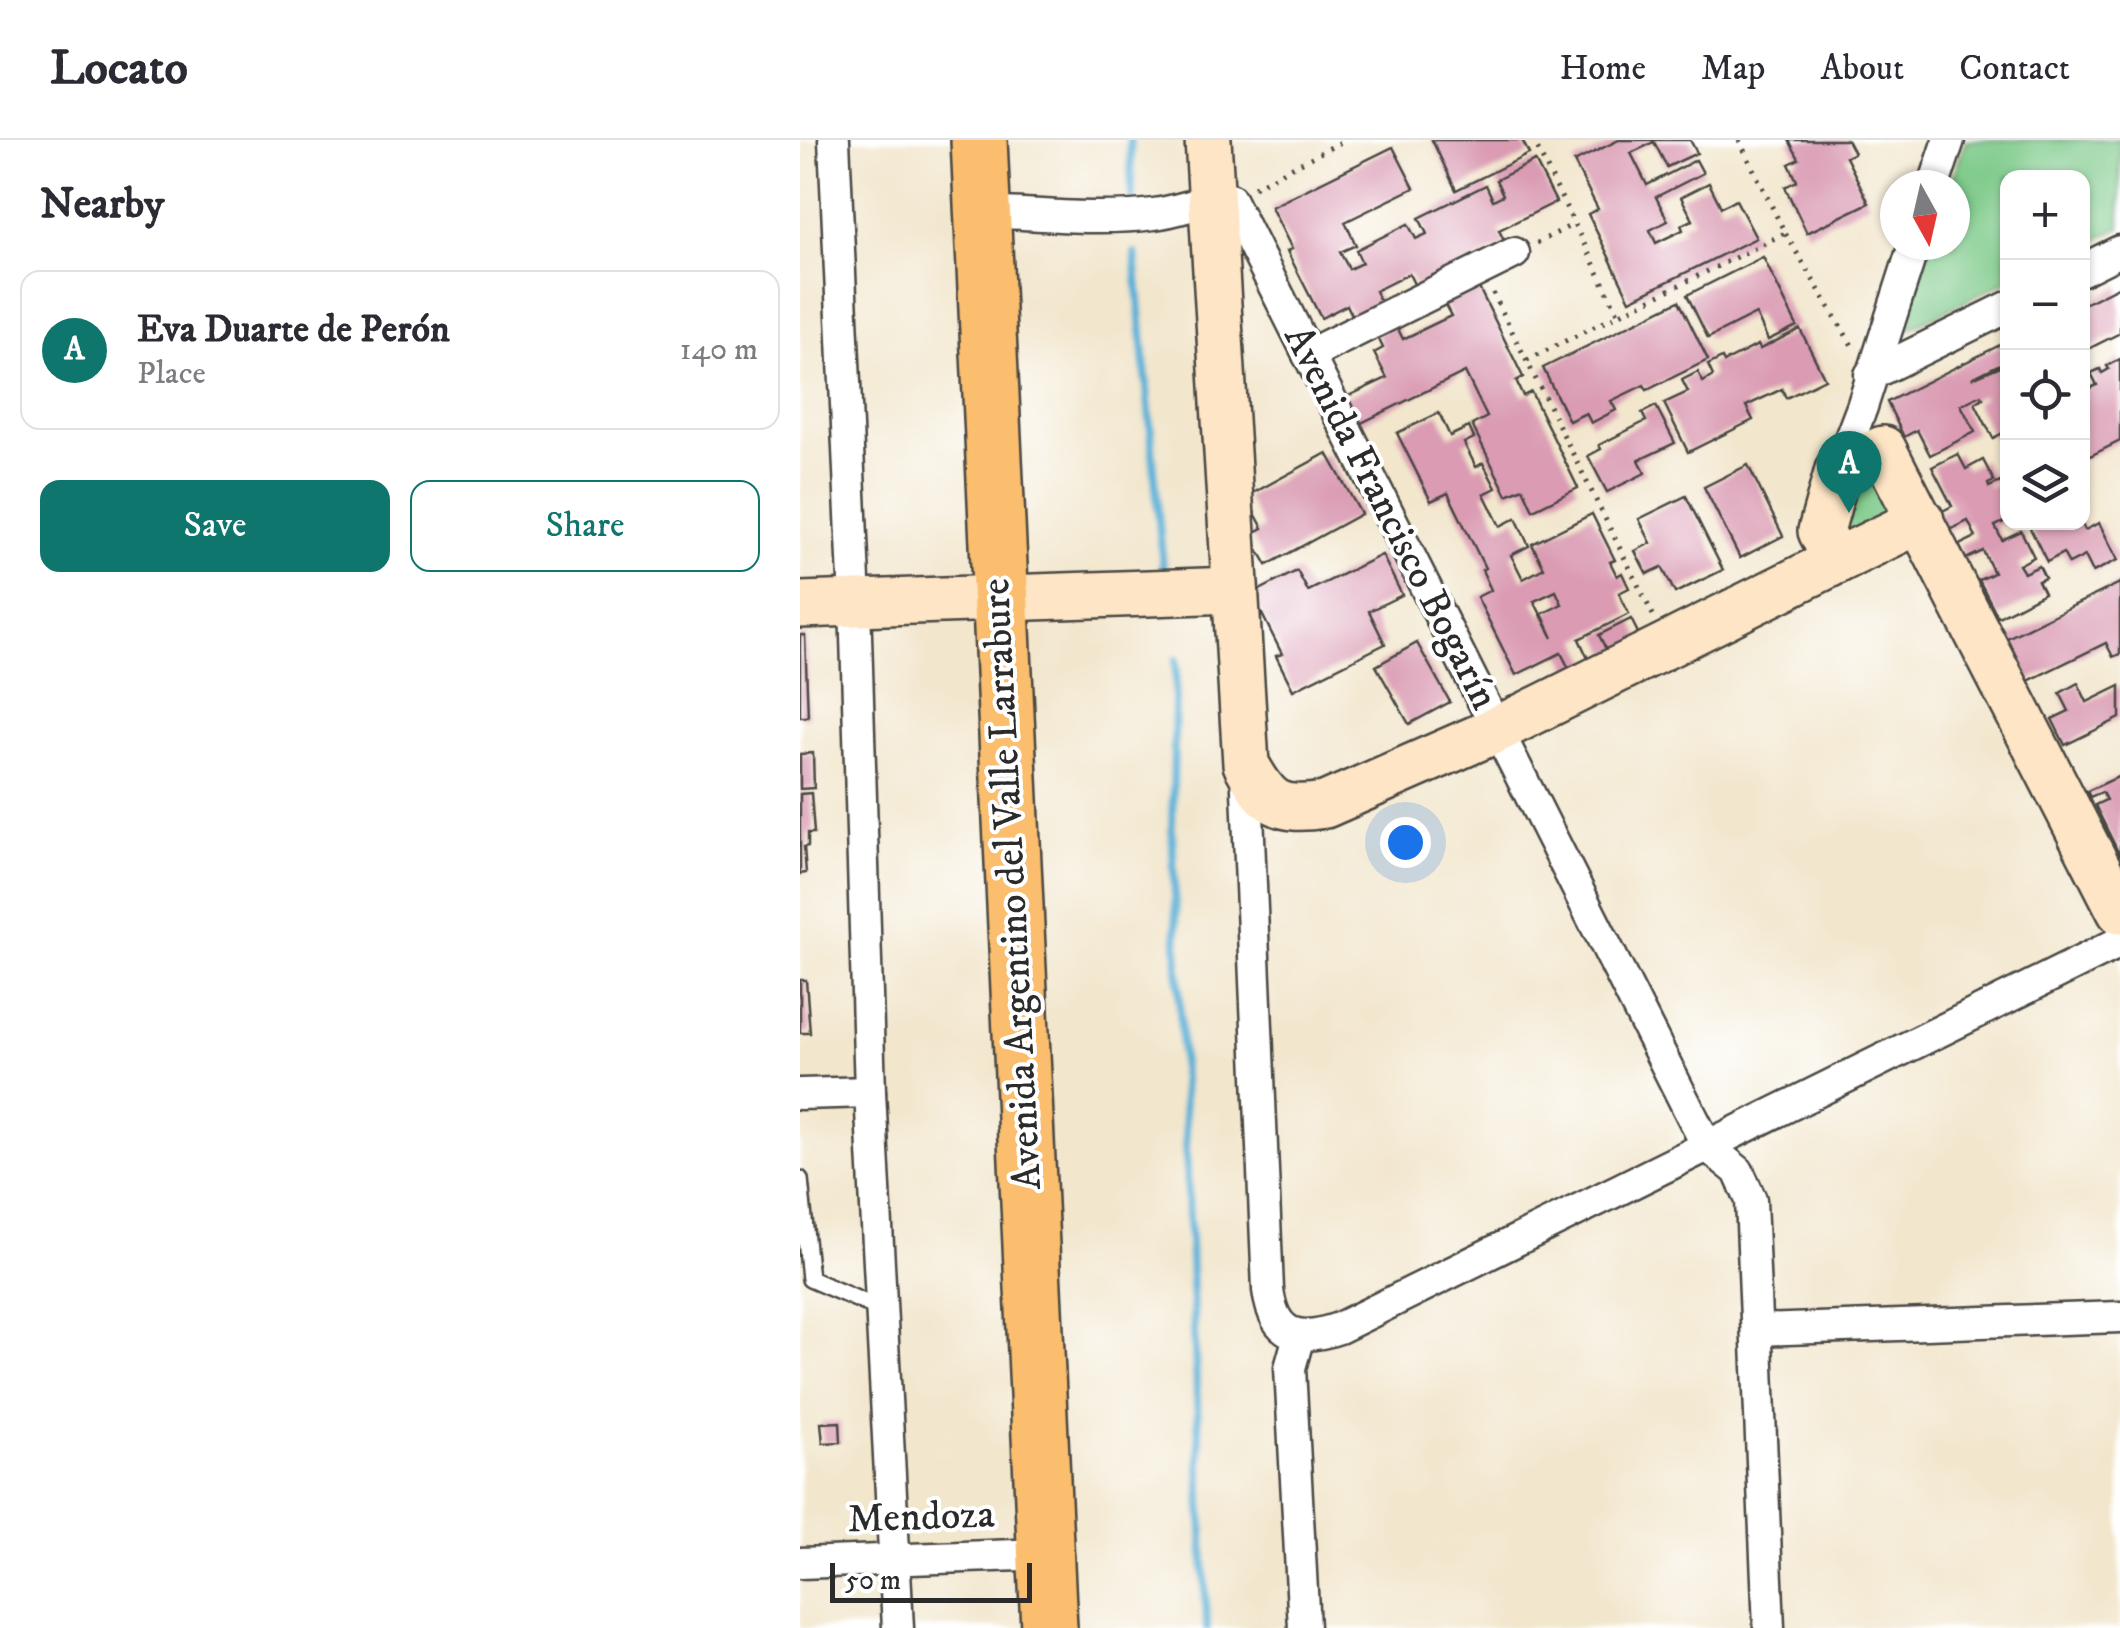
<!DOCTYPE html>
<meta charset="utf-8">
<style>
body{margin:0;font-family:"IM FELL DW Pica",serif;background:#f7f7f7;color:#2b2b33}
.controls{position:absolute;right:30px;top:30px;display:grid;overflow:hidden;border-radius:20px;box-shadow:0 2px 8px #0004}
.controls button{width:90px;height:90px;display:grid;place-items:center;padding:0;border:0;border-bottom:2px solid #e1e1e2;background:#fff;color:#2b2b33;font:50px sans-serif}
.compass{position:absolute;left:1080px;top:30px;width:90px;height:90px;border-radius:50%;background:#fff;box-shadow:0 2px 8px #0004;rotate:172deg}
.scale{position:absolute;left:30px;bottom:25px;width:202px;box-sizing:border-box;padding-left:10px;border:5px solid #2b2b2b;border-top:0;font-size:28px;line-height:35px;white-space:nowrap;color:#2b2b2b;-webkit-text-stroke:8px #fff;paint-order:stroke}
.you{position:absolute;left:605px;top:702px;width:35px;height:35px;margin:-25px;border:8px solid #fff;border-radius:50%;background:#1a73e8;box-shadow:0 0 0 15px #1a73e833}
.badge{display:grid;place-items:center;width:65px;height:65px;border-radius:50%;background:#0f766e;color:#fff;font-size:32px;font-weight:700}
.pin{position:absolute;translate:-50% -82px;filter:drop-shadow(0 2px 5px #0008)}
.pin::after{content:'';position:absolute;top:52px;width:35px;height:30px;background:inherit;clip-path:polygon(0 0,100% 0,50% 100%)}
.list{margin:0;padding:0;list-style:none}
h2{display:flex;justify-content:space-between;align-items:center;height:130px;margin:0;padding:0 40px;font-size:42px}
h2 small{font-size:32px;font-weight:400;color:#7c7c81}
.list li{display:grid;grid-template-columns:65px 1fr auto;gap:30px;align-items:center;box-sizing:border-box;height:160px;margin:0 20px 20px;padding:0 20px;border:2px solid #e1e1e2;border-radius:20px}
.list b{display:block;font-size:38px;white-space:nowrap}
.list p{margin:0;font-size:32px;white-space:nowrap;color:#7c7c81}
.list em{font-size:32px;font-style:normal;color:#7c7c81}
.actions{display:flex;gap:20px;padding:30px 40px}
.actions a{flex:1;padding:22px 0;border:2px solid #0f766e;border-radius:20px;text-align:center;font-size:35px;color:#0f766e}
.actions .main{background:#0f766e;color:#fff}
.icon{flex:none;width:55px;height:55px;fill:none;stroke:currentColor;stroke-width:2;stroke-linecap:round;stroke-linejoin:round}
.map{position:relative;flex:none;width:1320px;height:1488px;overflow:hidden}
header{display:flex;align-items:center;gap:60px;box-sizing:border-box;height:140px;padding:0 50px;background:#fff;border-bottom:2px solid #e1e1e2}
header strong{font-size:48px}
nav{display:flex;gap:55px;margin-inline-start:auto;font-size:35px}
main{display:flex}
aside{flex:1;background:#fff}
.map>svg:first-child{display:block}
.green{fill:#7bc988;stroke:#537a5a;stroke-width:2.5}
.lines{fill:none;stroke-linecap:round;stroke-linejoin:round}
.stream{stroke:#59b0d6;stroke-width:8}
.building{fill:#da9bb3;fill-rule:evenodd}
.lane-casing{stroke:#494743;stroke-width:20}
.street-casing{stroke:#494743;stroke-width:35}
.secondary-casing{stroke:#494743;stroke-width:50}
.highway-casing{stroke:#494743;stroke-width:60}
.path{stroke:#494743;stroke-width:5;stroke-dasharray:2.5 8;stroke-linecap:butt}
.lane{stroke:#fff;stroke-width:15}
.street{stroke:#fff;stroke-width:30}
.secondary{stroke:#fde5c5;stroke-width:45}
.highway{stroke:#fabe6e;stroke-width:55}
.labels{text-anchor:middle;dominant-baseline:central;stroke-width:8;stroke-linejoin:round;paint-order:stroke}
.street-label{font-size:40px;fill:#2b2b2b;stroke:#fff}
</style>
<header>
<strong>Locato</strong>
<nav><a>Home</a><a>Map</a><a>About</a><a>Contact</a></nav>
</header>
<main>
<aside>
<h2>Nearby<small></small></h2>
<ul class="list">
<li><span class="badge">A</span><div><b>Eva Duarte de Perón</b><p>Place</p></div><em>140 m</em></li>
</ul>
<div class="actions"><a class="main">Save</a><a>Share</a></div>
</aside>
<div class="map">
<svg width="1320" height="1488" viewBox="0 0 1320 1488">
<rect width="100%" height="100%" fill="#fff"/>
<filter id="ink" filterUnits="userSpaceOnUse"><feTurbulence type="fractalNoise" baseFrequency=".01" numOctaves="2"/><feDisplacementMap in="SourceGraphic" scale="20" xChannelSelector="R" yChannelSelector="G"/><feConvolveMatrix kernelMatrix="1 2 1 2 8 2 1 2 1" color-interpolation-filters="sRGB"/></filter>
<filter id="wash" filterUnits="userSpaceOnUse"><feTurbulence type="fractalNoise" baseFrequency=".0048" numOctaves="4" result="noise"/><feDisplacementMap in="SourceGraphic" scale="40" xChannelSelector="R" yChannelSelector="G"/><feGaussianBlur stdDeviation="2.25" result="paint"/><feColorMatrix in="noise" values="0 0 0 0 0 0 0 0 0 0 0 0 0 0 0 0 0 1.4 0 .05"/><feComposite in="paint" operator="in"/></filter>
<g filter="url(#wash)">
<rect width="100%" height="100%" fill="#f2e6cc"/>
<g class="green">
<polygon points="1166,0 1320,0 1320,88 1283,106 1282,38 1208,38 1207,141 1098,194 1129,105 1155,105 1155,45 1150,45"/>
<polygon points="1066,335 1086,350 1088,379 1046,394 1037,375 1049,339"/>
</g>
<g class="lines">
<g class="stream">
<polyline points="330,0 332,58"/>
<polyline points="335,114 363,427"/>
<polyline points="376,520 372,689 407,1488"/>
</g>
</g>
<g id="blocks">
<g class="building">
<polygon points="632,0 722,0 729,14 656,50"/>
<polygon points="819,0 890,0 897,13 867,27 854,2 831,13 847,45 896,20 903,33 856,57 868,81 850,90 856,103 883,90 881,85 893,80 881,57 909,43 921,67 936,60 956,98 830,160 788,74 798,69 774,22"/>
<polygon points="989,0 1047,0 1054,13 1046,17 1069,63 1007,93 985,47 997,41 989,24 999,19"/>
<polygon points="593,7 614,48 545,82 556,105 540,112 549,129 562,123 556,110 608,84 616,99 627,94 619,78 686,45 693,60 703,55 696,40 735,21 756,62 699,90 706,105 617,150 609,134 575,151 581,163 553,177 547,165 521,178 487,111 492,109 471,67"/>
<polygon points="963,117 997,186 968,200 956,174 908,198 887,155"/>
<polygon points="676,142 723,237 716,241 723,256 731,252 778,348 733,370 723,348 707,355 672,285 687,277 665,232 557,285 544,258 587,238 574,213 583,208 576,193 595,183 603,199 651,176 642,159"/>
<polygon points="1320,146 1320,193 1282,212 1282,165"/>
<polygon points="879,161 908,220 847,250 844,245 811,261 816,270 791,283 786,273 769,281 743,228"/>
<polygon points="1000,189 1025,239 986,258 982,249 946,266 953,280 888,312 864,263 888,252 882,240 898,232 903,242 913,236 908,225 922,218 924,222 958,205 960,209"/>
<polygon points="1208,201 1208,230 1204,222 1172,238 1203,225 1208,234 1208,302 1203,293 1193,298 1175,263 1183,258 1181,255 1161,265 1175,292 1130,315 1117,290 1104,297 1087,262"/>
<polygon points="1320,219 1320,301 1282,320 1282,252 1297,245 1291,233 1300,229 1302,233 1309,229 1307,226"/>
<polygon points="856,266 875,303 839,320 845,333 807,352 788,316 801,309 799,305 846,281 842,273"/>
<path d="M639 273 650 296 669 287 674 298 664 303 676 327 683 323 696 348 684 354 700 386 716 378 729 406 711 415 723 439 744 428 732 404 792 374 815 420 810 422 817 436 822 433 829 448 819 453 829 474 779 499 792 527 773 536 761 513 716 535 677 457 691 450 682 430 685 428 648 353 631 361 597 293ZM756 451 762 464 742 474 753 498 734 461Z"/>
<polygon points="527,313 561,374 467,425 450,395 463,388 446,357"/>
<polygon points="1158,314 1166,329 1183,320 1194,341 1188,344 1189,347 1200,342 1208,356 1208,380 1195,386 1202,400 1221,391 1234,417 1219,425 1224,433 1239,426 1245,438 1238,441 1244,453 1198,477 1179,440 1194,433 1183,411 1166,419 1159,405 1176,397 1168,381 1144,393 1135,375 1152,366 1132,327"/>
<polygon points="948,325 983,396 940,418 904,347"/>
<polygon points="886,356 923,430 875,453 862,427 847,434 835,411 851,403 839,379"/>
<polygon points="1227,382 1281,382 1285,390 1299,383 1318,420 1293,432 1285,416 1269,424 1263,413 1247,422"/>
<polygon points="582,415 602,455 569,471 585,504 493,550 476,516 482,514 452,454 497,431 508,451"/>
<polygon points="1320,443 1320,514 1313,517 1306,503 1228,541 1207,498"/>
<polygon points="831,479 841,499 809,515 799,495"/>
<polygon points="0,495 5,495 8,577 0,577"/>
<polygon points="617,503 650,562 609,584 576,526"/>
<polygon points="1278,543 1287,562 1320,546 1320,578 1265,605 1252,579 1269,571 1260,553"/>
<polygon points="13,613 14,648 0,649 0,614"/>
<polygon points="1320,636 1320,716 1295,665 1306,660 1302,652 1290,657 1287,651"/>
<polygon points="11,653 14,693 8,693 8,706 4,707 6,733 0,734 0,654"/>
<polygon points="0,840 6,840 10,893 0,893"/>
<polygon points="40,1282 41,1302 23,1303 21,1283"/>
</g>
</g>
</g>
<g filter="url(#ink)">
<use href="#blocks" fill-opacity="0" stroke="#494743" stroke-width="2.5"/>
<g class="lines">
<g class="lane-casing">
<polyline id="lane" points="0,1039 10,1139 82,1170"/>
</g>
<g class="street-casing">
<g id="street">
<polyline points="34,0 55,463 70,952 98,1488"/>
<polyline points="1134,45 1149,0"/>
<path d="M181 72C239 74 297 81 354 74 381 71 403 59 430 59L907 1006 938 1031 951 1060 969 1488"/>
<polyline points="1282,130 1320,111"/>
<polyline points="508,215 714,113"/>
<polyline points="1070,235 1208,167"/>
<polyline points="1038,330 1062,267 1114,105"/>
<path d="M446 626 468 1150C474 1197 499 1202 539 1188L1320 802"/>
<polyline points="0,954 70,952"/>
<polyline points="957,1190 1320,1177"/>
<polyline points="499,1196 490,1228 504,1488"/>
<polyline points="0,1423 246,1414"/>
</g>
</g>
<g class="secondary-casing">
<g id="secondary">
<path d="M408 0 446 624C468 664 478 672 525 665L696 590 1036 421"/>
<polyline points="1121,380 1036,421 1021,391 1038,330 1083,309 1320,771"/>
<polyline points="0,465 434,450"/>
</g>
</g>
<g class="highway-casing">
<polyline id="highway" points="179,0 249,1488"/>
</g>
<g class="path">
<polyline points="733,0 819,175"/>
<polyline points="939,0 985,93 1053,207"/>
<polyline points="454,47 545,0"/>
<polyline points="737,103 774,84"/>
<polyline points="693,153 853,475"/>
<polyline points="727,220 985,93"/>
</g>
<use href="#lane" class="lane"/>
<use href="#street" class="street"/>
<use href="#secondary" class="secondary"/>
<use href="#highway" class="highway"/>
</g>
</g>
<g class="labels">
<g class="street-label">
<text transform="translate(590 378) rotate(63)">Avenida Francisco Bogarín</text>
<text transform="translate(213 744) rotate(-93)">Avenida Argentino del Valle Larrabure</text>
<text transform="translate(121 1378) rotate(-2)">Mendoza</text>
</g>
</g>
</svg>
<div class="controls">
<button>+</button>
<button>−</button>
<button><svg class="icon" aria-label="locate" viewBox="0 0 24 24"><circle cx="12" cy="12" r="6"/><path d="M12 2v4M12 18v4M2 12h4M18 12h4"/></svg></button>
<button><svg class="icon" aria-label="layers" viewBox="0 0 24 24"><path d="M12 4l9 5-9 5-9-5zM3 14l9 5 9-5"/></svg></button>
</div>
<svg class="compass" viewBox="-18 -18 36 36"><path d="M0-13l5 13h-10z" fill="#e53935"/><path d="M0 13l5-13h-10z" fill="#7c7c81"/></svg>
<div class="scale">50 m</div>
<div class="you"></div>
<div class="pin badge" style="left:1049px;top:373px">A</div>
</div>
</main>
